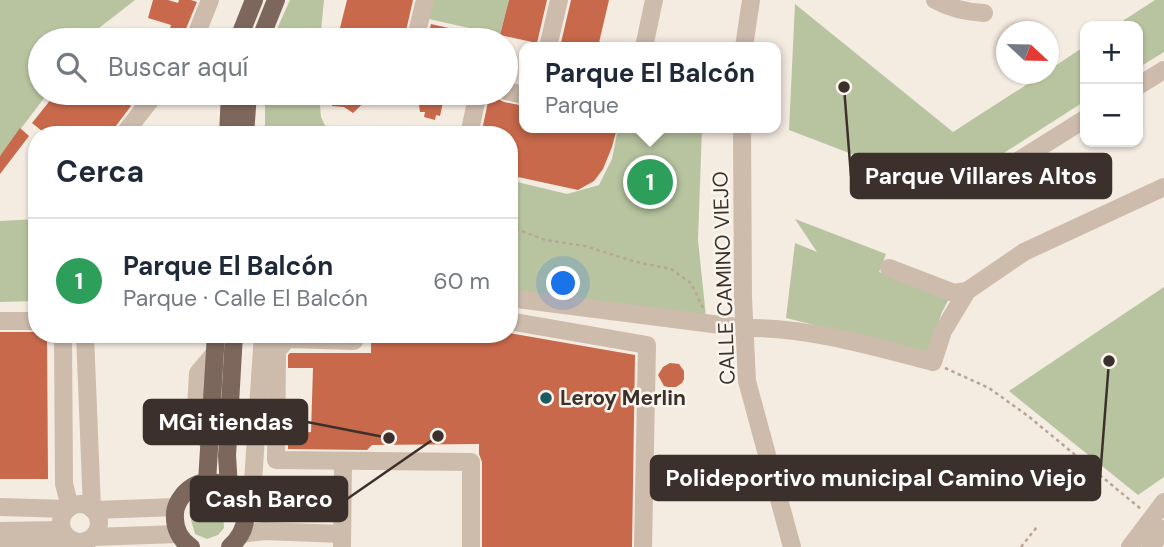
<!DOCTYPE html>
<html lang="es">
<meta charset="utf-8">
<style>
body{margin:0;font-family:"DM Sans",sans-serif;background:#f2f2f3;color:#1f2937}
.controls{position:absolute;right:21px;top:21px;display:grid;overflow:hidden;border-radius:14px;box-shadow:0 2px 5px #0004}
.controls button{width:63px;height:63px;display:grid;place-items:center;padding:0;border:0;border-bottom:2px solid #e0e1e3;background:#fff;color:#1f2937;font:35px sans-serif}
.compass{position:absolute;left:996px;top:21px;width:63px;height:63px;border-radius:50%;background:#fff;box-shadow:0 2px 5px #0004;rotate:112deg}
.you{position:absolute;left:564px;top:284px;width:24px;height:24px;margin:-18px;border:5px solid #fff;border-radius:50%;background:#1a73e8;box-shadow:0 0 0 10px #1a73e833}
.badge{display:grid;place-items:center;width:46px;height:46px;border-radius:50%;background:#0b8043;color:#fff;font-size:23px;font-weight:700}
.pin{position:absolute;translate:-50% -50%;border:4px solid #fff;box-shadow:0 2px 7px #0006}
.popup{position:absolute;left:519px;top:42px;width:262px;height:91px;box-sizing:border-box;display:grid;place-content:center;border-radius:14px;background:#fff;filter:drop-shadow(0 2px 5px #0005);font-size:23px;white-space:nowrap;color:#747a83}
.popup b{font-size:26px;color:#1f2937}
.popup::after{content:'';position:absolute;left:50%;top:100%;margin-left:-14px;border:14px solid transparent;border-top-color:#fff}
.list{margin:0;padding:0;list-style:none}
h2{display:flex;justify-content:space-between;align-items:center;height:91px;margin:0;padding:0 28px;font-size:30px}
h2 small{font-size:23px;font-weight:400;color:#747a83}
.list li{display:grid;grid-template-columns:46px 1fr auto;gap:21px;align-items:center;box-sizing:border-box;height:126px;padding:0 28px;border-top:2px solid #e0e1e3}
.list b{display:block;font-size:26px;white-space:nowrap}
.list p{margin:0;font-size:23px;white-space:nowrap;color:#747a83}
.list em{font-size:23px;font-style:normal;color:#747a83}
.icon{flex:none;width:38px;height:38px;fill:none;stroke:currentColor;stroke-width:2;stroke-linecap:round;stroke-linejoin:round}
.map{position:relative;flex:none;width:1164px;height:547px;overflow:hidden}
.search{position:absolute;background:#fff;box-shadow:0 2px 5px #0004;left:28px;top:28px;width:490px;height:77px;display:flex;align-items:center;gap:18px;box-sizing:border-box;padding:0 24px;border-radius:38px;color:#747a83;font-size:26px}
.panel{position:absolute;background:#fff;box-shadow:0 2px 5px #0004;left:28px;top:126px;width:490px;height:217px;border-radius:28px}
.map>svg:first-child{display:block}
.green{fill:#b8c4a0}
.building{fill:#c8694b}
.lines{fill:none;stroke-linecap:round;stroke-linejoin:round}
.path{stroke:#b9a596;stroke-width:2.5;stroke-dasharray:3.5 3.5;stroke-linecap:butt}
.minor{stroke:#cdbbac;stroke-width:18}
.major{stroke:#7d675c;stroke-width:18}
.poi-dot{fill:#1f5a5e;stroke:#fbf5ee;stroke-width:2.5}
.labels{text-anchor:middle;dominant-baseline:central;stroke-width:5;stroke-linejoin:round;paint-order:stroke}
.street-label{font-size:21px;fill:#3b302b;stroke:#fbf5ee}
.poi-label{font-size:21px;font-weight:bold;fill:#3b302b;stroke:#fbf5ee;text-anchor:start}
.leader{fill:none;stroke:#3b302b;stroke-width:2.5}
.callout-dot{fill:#3b302b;stroke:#fbf5ee;stroke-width:2.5}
.callout{fill:#3b302b;stroke:#3b302b;stroke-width:2.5}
.callout-label{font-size:23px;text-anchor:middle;font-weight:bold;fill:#fff}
</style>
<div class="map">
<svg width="1164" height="547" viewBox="0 0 1164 547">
<rect width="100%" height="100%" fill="#f4ebe1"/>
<g class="green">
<polygon points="0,0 135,0 99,28 90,40 40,40 40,93 48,93 0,156"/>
<polygon points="290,0 324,0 320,40 272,40"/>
<polygon points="433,0 509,0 500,35 429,19"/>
<polygon points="1155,0 1164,0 1164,52 1138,68 1138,26 1115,26"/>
<polygon points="795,4 953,132 1043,74 1048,74 1049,70 1085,46 1085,101 946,190 789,130"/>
<polygon points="265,93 319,93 321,117 329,134 331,135 265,135"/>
<polygon points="618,128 632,128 645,131 647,128 702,128 698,240 706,317 509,294 509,180 567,194 599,185 612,159"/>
<polygon points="37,219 37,301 0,302 0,221"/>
<polygon points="795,219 886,254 879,272 949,299 942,312 927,353 786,318 795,243 817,252"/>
<polygon points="1164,287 1164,477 1138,495 1009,391"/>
<polygon points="209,501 223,509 224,528 218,535 207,539 195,534 191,520 197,505"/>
</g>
<g class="building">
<polygon points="153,0 168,0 178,3 179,0 191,0 197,2 183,36 169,32 171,25 148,18"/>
<polygon points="347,0 413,0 404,40 337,40"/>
<polygon points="509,0 547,0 537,43 500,35"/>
<polygon points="571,0 609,0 598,47 560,47"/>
<polygon points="431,24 480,35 480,40 427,40"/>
<polygon points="56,93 129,93 123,100 131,106 109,135 47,135 32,123"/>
<polygon points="330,93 374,93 353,113 344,107 332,106"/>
<polygon points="385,93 445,93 440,116 436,115 435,120 424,117 425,112 420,112 419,105 384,98"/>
<polygon points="489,97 498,99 504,102 524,106 524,128 617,128 612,147 603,169 594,181 578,190 509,175 509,135 481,135"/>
<polygon points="20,128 29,136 0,174 0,156"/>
<polygon points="0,332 37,332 37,334 47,334 48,479 0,479"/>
<polygon points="509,333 635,355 632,547 482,547 482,462 479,454 479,444 372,445 367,450 288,449 288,434 311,432 313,368 288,368 288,355 290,353 371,353 371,334 509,334"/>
<polygon points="670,363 679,364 684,371 684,379 682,383 676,387 668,387 664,386 658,375 663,367"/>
</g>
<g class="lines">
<g class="path">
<polyline points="509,226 545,240 585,246 636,262 671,269 691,283 703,308"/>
<polyline points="945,368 989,388 1028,416 1141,509"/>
<polyline points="1021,547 1037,527"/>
</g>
<g class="minor">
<path d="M935 0C951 9 966 12 984 13"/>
<polyline points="194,40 210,0"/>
<polyline points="415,40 425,0"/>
<polyline points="548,47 559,0"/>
<polyline points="644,47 654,0"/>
<polyline points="744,47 751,0"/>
<polyline points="1138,86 1164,70"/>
<polyline points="506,91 524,95"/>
<polyline points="742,128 743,298 747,381 792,547"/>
<polyline points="123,135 156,93"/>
<polyline points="469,135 478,93"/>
<polyline points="992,177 1085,119"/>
<polyline points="889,268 954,293 967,291"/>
<path d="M509 298 744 328C807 327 872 346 933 362L943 331 967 291 1024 252 1164 187"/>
<polyline points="0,321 37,321"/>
<polyline points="509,321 647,345 643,547"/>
<polyline points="63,334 64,484 70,507"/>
<polyline points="85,334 92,509"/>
<polyline points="354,341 287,339 277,351 276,460 471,462 471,547"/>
<polyline points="209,443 195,426 198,373 214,354"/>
<polyline points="241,500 253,481 263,334"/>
<circle cx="80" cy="523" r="19"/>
<polyline points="244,505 342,510"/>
<polyline points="0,507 68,509"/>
<polyline points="94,510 176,507"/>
<polyline points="1,531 60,530"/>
<polyline points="241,534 264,531 342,534"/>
<polyline points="93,537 178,534"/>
<polyline points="0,543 31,544 71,540"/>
<polyline points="342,547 343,462"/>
<polyline points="1130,547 1164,502"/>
<polyline points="1151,547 1164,529"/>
</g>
<g class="major">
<polyline points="238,40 254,0"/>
<polyline points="260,40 276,0"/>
<polyline points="228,135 230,93"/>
<polyline points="245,135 248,93"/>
<polyline points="207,482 216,334"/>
<polyline points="229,487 227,456 234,334"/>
<path d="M191 547C180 540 174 528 175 514 175 507 179 500 183 495 215 458 273 508 230 547"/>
</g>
</g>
<circle class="poi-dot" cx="546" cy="398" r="7"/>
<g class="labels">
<g class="street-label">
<text transform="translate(724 278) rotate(-92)">CALLE CAMINO VIEJO</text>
</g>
<g class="poi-label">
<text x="560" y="398">Leroy Merlin</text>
</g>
</g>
<path class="leader" d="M844 87L851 176M389 438L307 422M1109 361L1100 478M438 436L347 499"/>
<g class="callout-dot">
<circle cx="844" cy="87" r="7"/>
<circle cx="389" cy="438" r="7"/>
<circle cx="1109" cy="361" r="7"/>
<circle cx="438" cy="436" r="7"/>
</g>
<g class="callout">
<rect x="851" y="154" width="260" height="44" rx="7"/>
<rect x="144" y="400" width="163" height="44" rx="7"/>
<rect x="651" y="456" width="449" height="44" rx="7"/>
<rect x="191" y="477" width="156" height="44" rx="7"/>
</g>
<g class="callout-label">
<text x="981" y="184">Parque Villares Altos</text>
<text x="226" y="430">MGi tiendas</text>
<text x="876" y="486">Polideportivo municipal Camino Viejo</text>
<text x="269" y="507">Cash Barco</text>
</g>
</svg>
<div class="controls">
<button>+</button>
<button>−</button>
</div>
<svg class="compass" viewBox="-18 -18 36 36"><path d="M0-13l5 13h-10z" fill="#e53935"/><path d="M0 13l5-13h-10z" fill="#747a83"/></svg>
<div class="you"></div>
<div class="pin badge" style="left:650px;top:182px;background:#2e9e5b">1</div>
<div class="popup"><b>Parque El Balcón</b>Parque</div>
<div class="search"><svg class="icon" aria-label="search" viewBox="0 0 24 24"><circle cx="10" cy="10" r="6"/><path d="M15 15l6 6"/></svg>Buscar aquí</div>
<section class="panel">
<h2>Cerca<small></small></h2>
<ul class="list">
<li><span class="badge" style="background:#2e9e5b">1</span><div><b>Parque El Balcón</b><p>Parque · Calle El Balcón</p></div><em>60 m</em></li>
</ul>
</section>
</div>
